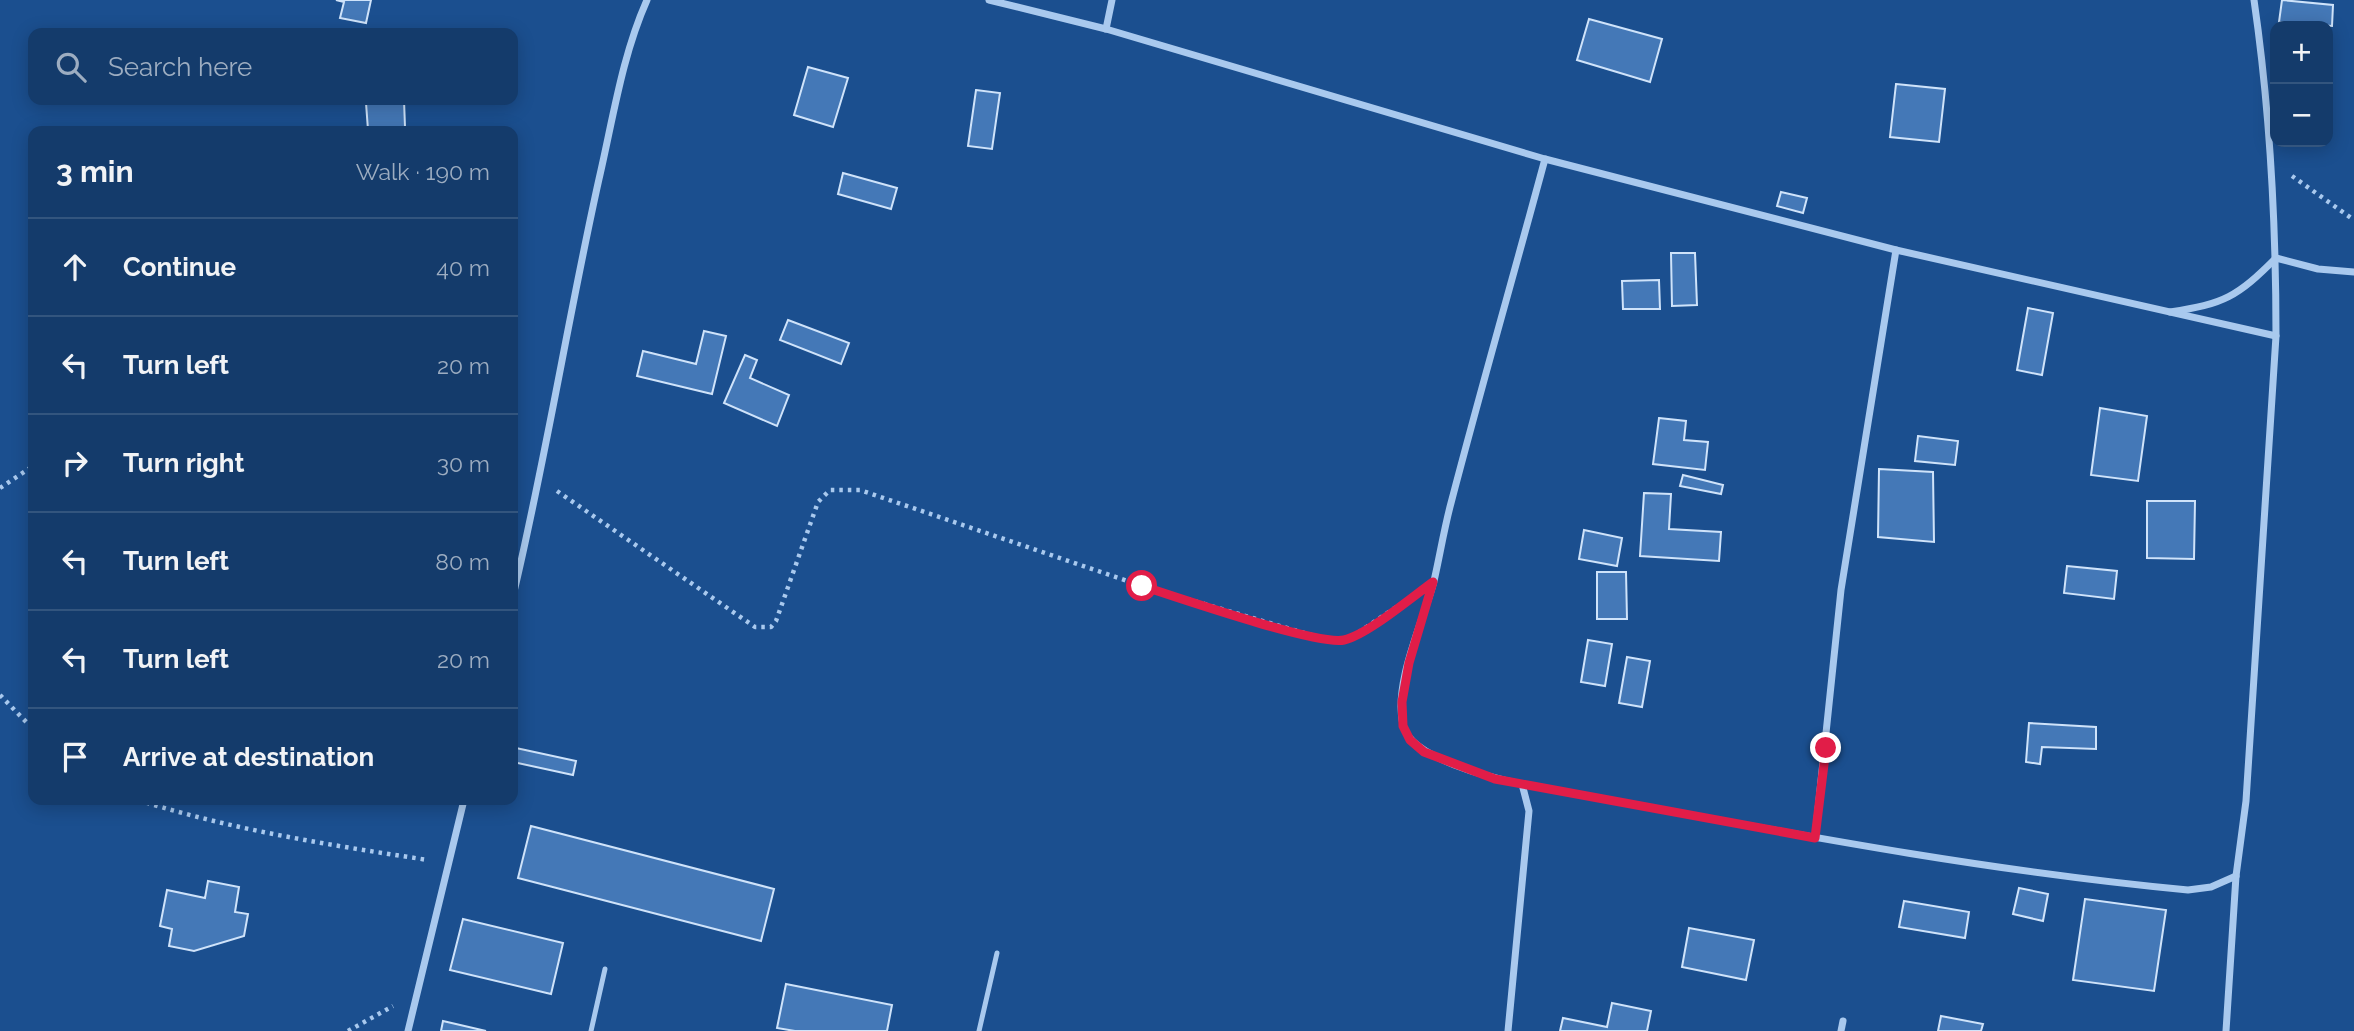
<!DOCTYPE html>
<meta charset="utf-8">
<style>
body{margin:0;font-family:Raleway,sans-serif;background:#214673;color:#f1f3f6}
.controls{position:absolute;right:21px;top:21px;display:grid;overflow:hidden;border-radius:14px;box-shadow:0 4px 18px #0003}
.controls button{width:63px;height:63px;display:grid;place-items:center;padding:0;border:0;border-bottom:2px solid #33557e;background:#143b6b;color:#f1f3f6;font:35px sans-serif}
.stop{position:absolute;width:21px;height:21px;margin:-16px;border:5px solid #e11d48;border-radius:50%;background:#fff}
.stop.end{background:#e11d48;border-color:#fff;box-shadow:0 2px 7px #0008}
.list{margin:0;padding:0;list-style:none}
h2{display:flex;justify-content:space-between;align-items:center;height:91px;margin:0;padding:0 28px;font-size:30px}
h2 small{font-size:23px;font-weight:400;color:#9dadc1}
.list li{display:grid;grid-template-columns:46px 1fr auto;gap:21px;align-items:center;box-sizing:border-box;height:98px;padding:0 28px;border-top:2px solid #33557e}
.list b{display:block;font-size:26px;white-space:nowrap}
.list em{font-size:23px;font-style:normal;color:#9dadc1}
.icon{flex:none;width:38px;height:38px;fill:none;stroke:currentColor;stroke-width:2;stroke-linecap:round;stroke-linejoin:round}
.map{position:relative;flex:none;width:2354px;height:1031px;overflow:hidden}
.search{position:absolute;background:#143b6b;box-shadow:0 4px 18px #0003;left:28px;top:28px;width:490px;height:77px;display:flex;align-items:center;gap:18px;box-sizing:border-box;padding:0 24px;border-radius:14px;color:#9dadc1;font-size:26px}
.panel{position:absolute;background:#143b6b;box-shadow:0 4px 18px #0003;left:28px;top:126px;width:490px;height:679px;border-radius:14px}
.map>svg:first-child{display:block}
.building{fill:#4478b7;stroke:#cfe3fa;stroke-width:2}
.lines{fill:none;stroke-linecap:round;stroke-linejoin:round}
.path{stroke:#a9c9ee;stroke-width:4.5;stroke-dasharray:3.5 5;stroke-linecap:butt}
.service{stroke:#a9c9ee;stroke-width:5}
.minor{stroke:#a9c9ee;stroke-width:7}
.route{stroke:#e11d48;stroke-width:9}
</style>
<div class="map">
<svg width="2354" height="1031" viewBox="0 0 2354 1031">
<rect width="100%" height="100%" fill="#1b4f8f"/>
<g class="building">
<polygon points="336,0 371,0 366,23 340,18 344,2"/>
<polygon points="2282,0 2333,5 2332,26 2279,22"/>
<polygon points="1589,19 1662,39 1650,82 1577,60"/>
<polygon points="808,67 848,78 833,127 794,115"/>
<polygon points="1896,84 1945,89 1939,142 1890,137"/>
<polygon points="976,90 1000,93 992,149 968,146"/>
<polygon points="404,100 405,127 368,130 366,103"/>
<polygon points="843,173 897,188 891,209 838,194"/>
<polygon points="1781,192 1807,198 1803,213 1777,206"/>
<polygon points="1671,253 1695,253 1697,305 1672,306"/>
<polygon points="1659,280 1660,309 1623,309 1622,281"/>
<polygon points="2028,308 2053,313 2042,375 2017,370"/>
<polygon points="788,320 849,343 841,364 780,340"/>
<polygon points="704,331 726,336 712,394 637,376 643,351 696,364"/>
<polygon points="745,355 757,360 750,378 789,395 777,426 724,403"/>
<polygon points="2100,408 2147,416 2138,481 2091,475"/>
<polygon points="1659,418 1686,421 1684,440 1708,442 1705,470 1653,464"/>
<polygon points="1918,436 1958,441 1955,465 1915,461"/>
<polygon points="1879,469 1933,472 1934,542 1878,537"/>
<polygon points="1683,475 1723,485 1721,494 1680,486"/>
<polygon points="1644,493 1671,494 1669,529 1721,532 1719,561 1640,556"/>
<polygon points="2147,501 2195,501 2194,559 2147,558"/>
<polygon points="1584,530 1622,538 1617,566 1579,559"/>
<polygon points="2067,566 2117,571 2114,599 2064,593"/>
<polygon points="1597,572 1626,572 1627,619 1597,619"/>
<polygon points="1588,640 1612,644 1605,686 1581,682"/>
<polygon points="1627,657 1650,661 1642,707 1619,703"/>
<polygon points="2029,723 2096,727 2096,749 2042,747 2040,764 2026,762"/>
<polygon points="516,748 576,761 573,775 513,762"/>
<polygon points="531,826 774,889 761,941 518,878"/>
<polygon points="208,881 239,887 235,912 248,914 244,936 194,951 169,946 172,929 160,926 167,890 205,898"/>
<polygon points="2019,888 2048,894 2043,921 2013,914"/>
<polygon points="2085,899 2166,910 2154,991 2073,980"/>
<polygon points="1904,901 1969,912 1965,938 1899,927"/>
<polygon points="463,919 563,943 551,994 450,970"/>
<polygon points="1689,928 1754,940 1746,980 1682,967"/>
<polygon points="786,984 892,1005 887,1031 795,1031 777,1028"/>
<polygon points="1612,1003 1651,1011 1647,1031 1560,1031 1563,1018 1607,1027"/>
<polygon points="1941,1016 1983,1024 1981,1031 1938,1031"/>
<polygon points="443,1021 486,1031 441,1031"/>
</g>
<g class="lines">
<g class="path">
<polyline points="2292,176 2354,220"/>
<polyline points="0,488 33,466"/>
<polyline points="557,491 755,627 771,627 776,621 818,502 830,490 860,490 1142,586 1325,639 1350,638 1404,602"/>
<polyline points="0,695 33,729"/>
<path d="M138 800C233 830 329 845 428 860"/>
<polyline points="348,1031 393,1006"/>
</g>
<g class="service">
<polyline points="591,1031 605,969"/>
<polyline points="979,1031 997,953"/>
</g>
<g class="minor">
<polyline points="989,0 1106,29 1545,159 1896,250 2276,336"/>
<polyline points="1106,29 1112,0"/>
<path d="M2170 312C2224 304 2237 297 2276 258L2318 269 2354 272"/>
<path d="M513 596C546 458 568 318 599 179 613 119 622 56 647 0"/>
<path d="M1522 784C1743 824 1964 869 2188 890L2211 887 2236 876"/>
<polyline points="1815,838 1841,590 1896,250"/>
<polyline points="408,1031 464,800"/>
<path d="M1508 1031 1529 811 1522 784C1492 778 1410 758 1403 725 1393 683 1423 622 1434 581 1440 555 1444 529 1451 503 1481 388 1514 274 1545 159"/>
<polyline points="1841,1031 1843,1021"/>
<path d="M2226 1031 2236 876 2246 801 2276 336C2276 225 2270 110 2254 0"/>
</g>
</g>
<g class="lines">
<path class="route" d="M1142 586C1176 597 1318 646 1344 640 1367 635 1412 597 1433 582L1409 663 1402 702 1403 726 1410 740 1424 752 1495 779 1815 838 1826 748"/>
</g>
</svg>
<div class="controls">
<button>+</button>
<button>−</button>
</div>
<div class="stop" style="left:1142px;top:586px"></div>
<div class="stop end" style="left:1826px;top:748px"></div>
<div class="search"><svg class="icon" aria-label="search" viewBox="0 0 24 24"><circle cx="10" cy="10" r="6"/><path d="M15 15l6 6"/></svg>Search here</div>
<section class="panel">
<h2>3 min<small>Walk · 190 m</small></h2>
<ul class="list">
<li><svg class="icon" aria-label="ahead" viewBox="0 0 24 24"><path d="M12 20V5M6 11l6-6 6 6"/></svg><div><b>Continue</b></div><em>40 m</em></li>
<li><svg class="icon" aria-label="left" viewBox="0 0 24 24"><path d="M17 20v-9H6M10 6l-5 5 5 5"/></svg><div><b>Turn left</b></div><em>20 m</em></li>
<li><svg class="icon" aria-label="right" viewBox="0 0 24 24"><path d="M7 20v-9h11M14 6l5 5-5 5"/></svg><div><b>Turn right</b></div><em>30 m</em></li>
<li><svg class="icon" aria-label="left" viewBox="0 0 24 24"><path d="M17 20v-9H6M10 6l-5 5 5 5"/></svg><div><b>Turn left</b></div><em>80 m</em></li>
<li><svg class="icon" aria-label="left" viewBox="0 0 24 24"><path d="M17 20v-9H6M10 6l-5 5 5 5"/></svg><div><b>Turn left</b></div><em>20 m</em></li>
<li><svg class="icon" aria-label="arrive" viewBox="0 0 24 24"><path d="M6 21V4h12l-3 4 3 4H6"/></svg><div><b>Arrive at destination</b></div></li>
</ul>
</section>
</div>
